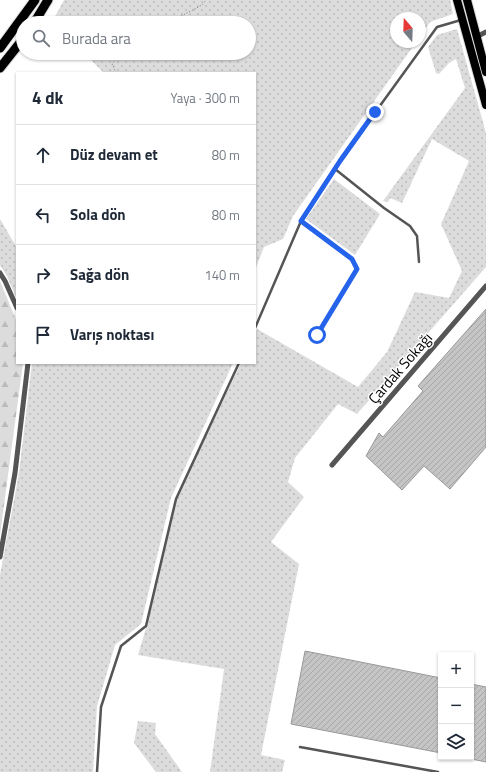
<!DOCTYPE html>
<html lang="tr">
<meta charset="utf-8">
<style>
body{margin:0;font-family:"Titillium Web",sans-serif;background:#f6f6f7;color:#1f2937}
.controls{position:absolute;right:12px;bottom:12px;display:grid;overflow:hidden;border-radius:0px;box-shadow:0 1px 3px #0004}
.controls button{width:36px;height:36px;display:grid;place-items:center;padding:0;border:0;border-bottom:1px solid #e0e1e3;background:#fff;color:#1f2937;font:20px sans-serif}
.compass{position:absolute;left:390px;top:12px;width:36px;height:36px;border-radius:50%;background:#fff;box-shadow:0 1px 3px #0004;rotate:341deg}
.stop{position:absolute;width:12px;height:12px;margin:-9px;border:3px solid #2563eb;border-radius:50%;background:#fff}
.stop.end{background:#2563eb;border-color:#fff;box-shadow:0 1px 4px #0008}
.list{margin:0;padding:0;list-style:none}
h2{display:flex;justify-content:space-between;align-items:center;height:52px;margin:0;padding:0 16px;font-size:17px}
h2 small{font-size:13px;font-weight:400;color:#747a83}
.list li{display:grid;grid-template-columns:26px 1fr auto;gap:12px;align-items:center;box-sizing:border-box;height:60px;padding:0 16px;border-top:1px solid #e0e1e3}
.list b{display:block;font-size:15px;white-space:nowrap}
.list em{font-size:13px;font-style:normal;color:#747a83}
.icon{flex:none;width:22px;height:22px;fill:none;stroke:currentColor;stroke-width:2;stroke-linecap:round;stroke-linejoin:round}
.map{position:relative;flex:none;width:486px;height:772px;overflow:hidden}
.search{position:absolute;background:#fff;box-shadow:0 1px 3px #0004;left:16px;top:16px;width:240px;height:44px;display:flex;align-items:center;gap:10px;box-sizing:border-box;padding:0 14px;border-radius:22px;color:#747a83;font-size:15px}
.panel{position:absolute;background:#fff;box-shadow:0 1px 3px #0004;left:16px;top:72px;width:240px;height:292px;border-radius:0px}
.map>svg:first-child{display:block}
.grass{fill:url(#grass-dots)}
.forest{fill:url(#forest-firs)}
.building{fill:url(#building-hatch);stroke:#999}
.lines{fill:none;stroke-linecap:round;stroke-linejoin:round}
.primary-casing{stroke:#dbdbdb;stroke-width:10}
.trunk-casing{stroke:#dbdbdb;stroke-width:11}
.path{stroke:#777;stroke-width:1;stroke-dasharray:1 2;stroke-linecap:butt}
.service{stroke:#555;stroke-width:2.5}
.minor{stroke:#555;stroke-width:5}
.primary{stroke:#000;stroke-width:8}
.trunk{stroke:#000;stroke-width:9}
.route{stroke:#2563eb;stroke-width:5}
.labels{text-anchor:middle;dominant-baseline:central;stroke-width:3;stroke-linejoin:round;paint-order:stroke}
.street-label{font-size:15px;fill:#000;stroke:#fff}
</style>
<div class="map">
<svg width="486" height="772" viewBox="0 0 486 772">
<defs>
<pattern id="grass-dots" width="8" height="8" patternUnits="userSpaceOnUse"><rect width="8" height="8" fill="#dcdcdc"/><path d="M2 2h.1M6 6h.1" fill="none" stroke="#bbb" stroke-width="1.8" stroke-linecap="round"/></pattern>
<pattern id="forest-firs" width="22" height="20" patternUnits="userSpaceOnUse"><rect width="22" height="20" fill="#dcdcdc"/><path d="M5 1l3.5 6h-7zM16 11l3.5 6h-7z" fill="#bbb"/></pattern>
<pattern id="building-hatch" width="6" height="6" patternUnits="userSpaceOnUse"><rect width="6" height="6" fill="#c4c4c4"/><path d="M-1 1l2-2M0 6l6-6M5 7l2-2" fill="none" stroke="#a7a7a7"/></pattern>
</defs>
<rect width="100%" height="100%" fill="#fff"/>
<g class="grass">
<polygon points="64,0 450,0 453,14 430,22 420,36 420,18 396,18 396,42 416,42 293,216 283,239 264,247 255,270 255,73 104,73 84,53 249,53 249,23 53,23 52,22"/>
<polygon points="457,29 486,133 486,267 357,414 338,404 295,458 288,482 304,497 271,542 299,564 261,755 285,760 282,772 210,772 224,669 138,655 146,628 176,499 241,363 255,363 255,334 257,329 358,387 387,352 415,292 449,298 462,271 441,224 469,161 432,139 402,203 390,198 388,202 383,201 465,88 456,59 449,63 439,74 436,73 428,47 437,35"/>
<polygon points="334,179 380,214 355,255 306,219"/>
<polygon points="0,219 17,248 17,300 7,276 0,265"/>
<polygon points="32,363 233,363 171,498 141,624 115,645 97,706 93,772 0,772 0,575 19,473"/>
<polygon points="138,721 156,723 155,734 182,772 156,772 134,743"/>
</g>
<polygon class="forest" points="0,281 17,322 17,363 23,363 0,535"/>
<g class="building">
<polygon points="486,309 486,447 450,489 424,466 402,490 366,456 379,433 383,437 423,391 418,386"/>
<polygon points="305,651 441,678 441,753 291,724"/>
<polygon points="471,684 486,687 486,762 471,759"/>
</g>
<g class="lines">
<g class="primary-casing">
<g id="primary">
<polyline points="457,0 486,105"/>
<polyline points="467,0 486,72"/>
</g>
</g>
<g class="trunk-casing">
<g id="trunk">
<polyline points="34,23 48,0"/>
<polyline points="0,48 35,0"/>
<polyline points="0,68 23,39"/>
</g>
</g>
<g class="path">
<polyline points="168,23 202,5 206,0"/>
<polyline points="116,73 112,64 122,53"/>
</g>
<g class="service">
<polyline points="335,169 384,208 410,226 417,236 419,262"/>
<polyline points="301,221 352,259 357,269 317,335"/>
<polyline points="255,328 301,221 340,161 437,27 461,20"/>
<polyline points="300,747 438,772"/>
<polyline points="97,772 101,707 121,646 146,626 176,499 239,363"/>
</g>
<g class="minor">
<polyline points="476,37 486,32"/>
<polyline points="0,273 5,281 17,308"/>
<polyline points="332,465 486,286"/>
<polyline points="0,557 15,473 28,363"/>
</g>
<use href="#primary" class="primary"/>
<use href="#trunk" class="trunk"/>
</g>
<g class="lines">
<polyline class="route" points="317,335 357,269 352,259 301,221 340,161 375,112"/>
</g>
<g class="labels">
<g class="street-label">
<text transform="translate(400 368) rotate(-49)">Çardak Sokağı</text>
</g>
</g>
</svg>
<div class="controls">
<button>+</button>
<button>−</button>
<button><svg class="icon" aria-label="layers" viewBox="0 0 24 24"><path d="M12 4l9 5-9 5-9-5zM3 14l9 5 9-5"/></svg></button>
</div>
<svg class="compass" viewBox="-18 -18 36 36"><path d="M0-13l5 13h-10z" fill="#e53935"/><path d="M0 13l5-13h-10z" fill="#747a83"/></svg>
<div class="stop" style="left:317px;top:335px"></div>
<div class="stop end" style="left:375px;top:112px"></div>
<div class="search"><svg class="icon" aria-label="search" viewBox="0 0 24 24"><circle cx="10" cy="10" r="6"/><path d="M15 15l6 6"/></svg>Burada ara</div>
<section class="panel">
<h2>4 dk<small>Yaya · 300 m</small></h2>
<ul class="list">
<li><svg class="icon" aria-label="ahead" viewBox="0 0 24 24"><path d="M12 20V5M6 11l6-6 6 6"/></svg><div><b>Düz devam et</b></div><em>80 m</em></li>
<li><svg class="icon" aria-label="left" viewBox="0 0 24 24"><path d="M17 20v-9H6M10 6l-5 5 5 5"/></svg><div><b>Sola dön</b></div><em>80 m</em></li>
<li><svg class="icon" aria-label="right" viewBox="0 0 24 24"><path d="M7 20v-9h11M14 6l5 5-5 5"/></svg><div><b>Sağa dön</b></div><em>140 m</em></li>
<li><svg class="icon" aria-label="arrive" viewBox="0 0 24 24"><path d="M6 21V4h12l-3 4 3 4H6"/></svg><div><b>Varış noktası</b></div></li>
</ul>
</section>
</div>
